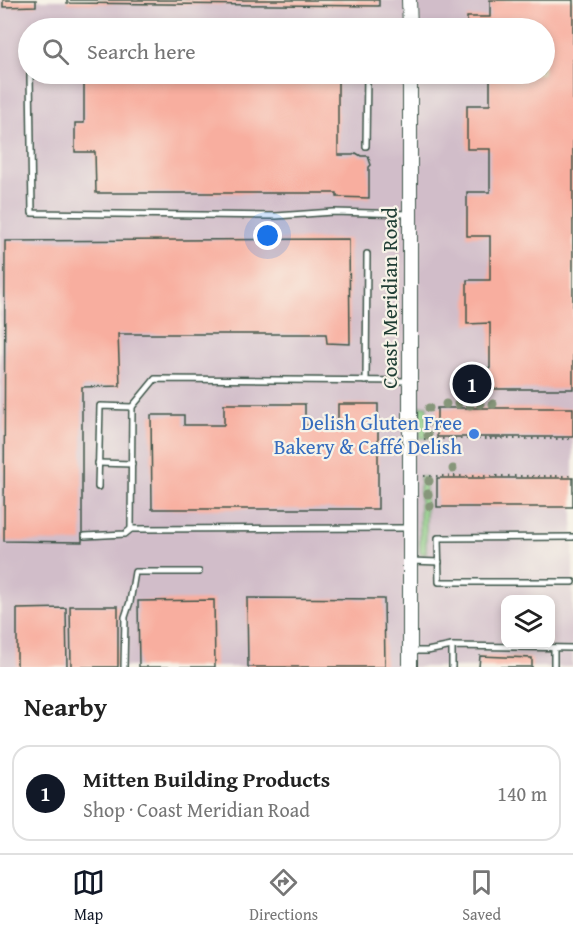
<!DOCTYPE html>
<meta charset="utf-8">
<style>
body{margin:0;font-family:"Gentium Book Plus",serif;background:#f2f2f2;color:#222}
.controls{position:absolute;right:18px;bottom:18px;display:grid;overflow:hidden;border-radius:12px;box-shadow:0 3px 9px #0003}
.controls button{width:54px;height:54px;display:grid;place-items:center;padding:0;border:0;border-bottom:2px solid #e0e0e0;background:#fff;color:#222;font:30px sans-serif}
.you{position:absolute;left:268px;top:236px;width:21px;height:21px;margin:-15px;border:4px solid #fff;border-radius:50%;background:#1a73e8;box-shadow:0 0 0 9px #1a73e833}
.badge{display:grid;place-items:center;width:39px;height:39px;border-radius:50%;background:#111827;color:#fff;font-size:20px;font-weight:700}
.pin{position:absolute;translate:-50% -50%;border:3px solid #fff;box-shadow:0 2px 6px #0006}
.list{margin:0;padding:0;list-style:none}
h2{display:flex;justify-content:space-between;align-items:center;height:78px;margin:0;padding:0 24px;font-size:26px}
h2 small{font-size:20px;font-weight:400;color:#767676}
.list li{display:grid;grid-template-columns:39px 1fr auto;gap:18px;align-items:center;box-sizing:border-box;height:96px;margin:0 12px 12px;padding:0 12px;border:2px solid #e0e0e0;border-radius:18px}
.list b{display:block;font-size:22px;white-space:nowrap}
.list p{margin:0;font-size:20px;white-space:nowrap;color:#767676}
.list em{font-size:20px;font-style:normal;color:#767676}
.icon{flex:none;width:33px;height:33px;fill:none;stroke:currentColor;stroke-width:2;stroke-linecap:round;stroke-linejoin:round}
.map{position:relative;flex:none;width:573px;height:667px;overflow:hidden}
.search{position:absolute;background:#fff;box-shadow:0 3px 9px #0003;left:18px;right:18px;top:18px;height:66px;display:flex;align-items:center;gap:15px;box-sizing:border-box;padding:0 21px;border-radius:33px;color:#767676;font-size:22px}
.sheet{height:186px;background:#fff}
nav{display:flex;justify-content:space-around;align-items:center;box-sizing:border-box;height:84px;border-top:2px solid #e0e0e0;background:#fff;font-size:16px;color:#767676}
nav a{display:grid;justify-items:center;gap:3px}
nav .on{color:#111827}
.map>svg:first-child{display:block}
.industrial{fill:#d1bdc9;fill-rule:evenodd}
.green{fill:#8ccc84;stroke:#56845c;stroke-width:1.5}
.building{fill:#f8ae9f}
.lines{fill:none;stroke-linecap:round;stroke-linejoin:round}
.service-casing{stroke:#3d5548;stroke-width:8}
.tertiary-casing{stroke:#3d5548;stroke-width:16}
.path{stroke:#3d5548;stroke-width:2;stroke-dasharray:1.5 4.5;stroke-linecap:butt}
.service{stroke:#fff;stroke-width:5}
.tertiary{stroke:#fff;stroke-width:14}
.tree{fill:#86967a}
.shop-dot{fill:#3f7fe0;stroke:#f7f3e8;stroke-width:2}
.labels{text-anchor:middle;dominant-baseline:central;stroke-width:4.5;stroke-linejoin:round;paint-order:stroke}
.street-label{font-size:21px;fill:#1f3d34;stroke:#f7f3e8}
.shop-label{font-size:21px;fill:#366cbe;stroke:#f7f3e8;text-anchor:end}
</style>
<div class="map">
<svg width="573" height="667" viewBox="0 0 573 667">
<rect width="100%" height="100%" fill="#f7f3e8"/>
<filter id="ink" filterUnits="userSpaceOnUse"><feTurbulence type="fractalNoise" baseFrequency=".0167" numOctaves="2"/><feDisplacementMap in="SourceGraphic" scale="12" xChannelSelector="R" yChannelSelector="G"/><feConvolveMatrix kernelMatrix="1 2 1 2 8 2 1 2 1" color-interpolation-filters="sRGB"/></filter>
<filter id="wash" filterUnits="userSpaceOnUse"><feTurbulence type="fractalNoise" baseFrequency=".008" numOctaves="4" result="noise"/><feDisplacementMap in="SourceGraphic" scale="24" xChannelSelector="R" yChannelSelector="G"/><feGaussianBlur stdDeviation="1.35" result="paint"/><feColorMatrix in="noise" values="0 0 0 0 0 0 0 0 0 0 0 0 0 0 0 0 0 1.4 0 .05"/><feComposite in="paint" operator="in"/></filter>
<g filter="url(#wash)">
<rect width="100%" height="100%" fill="#e8e0bc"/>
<path class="industrial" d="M0 0H573V667H0ZM28 28H544V74H28ZM506 600H550V644H506Z"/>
<g class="green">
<rect x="420" y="406" width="7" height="32"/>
<polygon points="420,477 426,477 426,554 420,553"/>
</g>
<g id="blocks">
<g class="building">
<polygon points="3,0 36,0 36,6 3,7"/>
<polygon points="67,0 379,0 379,6 67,3"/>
<polygon points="490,0 573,0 573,389 467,389 467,368 490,368 490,323 467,324 467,280 490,280 490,236 467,236 467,192 490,192 490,149 467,149 467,105 490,105 490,74 544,74 544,28 467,28 467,17 490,17"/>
<polygon points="84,74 321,74 338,75 338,155 353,155 356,153 361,156 368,156 371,165 369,167 369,198 337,197 337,193 96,193 95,152 75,152 75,123 84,123"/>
<polygon points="349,239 350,344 327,343 326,334 118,334 120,386 82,387 82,542 4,541 5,241"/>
<polygon points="224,404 305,404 305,425 338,425 338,404 378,404 378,509 152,509 151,415 184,415 184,425 224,425"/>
<rect x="437" y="408" width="136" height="29"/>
<rect x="437" y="478" width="136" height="29"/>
<polygon points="247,598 384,599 385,667 248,667"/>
<polygon points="214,600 215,667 139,667 138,601"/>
<polygon points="70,606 118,606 118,667 71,667"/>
<polygon points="66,608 67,667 17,667 17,609"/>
<polygon points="480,656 532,658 532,667 479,667"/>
</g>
</g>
</g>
<g filter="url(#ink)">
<use href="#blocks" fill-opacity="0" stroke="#3d5548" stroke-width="1.5"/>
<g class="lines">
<g class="service-casing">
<g id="service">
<polyline points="30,74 32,213 276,216 333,212 410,214"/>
<polyline points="366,146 367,74"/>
<polyline points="366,381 367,254"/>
<polyline points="132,407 155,379 409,381"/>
<polyline points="98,463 132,464"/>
<polyline points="98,487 100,406 132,407 131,529 408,528"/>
<polyline points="85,536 125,534 131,529"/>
<polyline points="573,537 438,538 439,582 573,582"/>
<polyline points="411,561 439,562"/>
<polyline points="554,648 554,667"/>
<polyline points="411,651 427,651 452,646 573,648"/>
<polyline points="124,667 125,617 130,602 135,572 199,572"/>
<polyline points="452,667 452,646"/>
</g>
</g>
<g class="tertiary-casing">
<g id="tertiary">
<polyline points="409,0 410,28"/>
<polyline points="410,667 410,74"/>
</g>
</g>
<g class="path">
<polyline points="424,439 573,439"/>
<polyline points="424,476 573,476"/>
</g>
<use href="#service" class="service"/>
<use href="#tertiary" class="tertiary"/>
</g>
<g class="tree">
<circle cx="446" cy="404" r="4.5"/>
<circle cx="458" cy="404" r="4.5"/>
<circle cx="480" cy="404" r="4.5"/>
<circle cx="493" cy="404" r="4.5"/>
<circle cx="470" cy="405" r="4.5"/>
<circle cx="429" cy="408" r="4.5"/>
<circle cx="429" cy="422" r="4.5"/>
<circle cx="428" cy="435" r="4.5"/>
<circle cx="434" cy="445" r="4.5"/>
<circle cx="453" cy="469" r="4.5"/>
<circle cx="429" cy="481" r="4.5"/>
<circle cx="428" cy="494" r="4.5"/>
<circle cx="430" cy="506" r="4.5"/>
</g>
</g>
<circle class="shop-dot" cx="474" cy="434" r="6"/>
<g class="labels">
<g class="street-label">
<text transform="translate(389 298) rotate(-90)">Coast Meridian Road</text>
</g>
<g class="shop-label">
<text x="462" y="422">Delish Gluten Free<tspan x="462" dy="24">Bakery &amp; Caffé Delish</tspan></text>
</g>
</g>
</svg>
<div class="controls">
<button><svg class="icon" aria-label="layers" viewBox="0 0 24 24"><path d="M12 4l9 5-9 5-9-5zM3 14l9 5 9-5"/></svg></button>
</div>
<div class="you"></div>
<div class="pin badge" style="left:472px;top:384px">1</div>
<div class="search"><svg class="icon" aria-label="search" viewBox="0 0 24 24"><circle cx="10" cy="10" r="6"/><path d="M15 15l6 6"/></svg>Search here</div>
</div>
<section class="sheet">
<h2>Nearby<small></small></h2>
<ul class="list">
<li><span class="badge">1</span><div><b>Mitten Building Products</b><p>Shop · Coast Meridian Road</p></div><em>140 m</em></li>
</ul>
</section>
<nav>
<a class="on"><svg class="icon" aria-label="map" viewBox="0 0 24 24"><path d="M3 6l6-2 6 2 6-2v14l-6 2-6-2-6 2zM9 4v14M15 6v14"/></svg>Map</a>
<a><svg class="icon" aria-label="directions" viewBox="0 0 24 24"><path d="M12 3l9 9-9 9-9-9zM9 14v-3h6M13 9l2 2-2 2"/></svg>Directions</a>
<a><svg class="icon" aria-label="saved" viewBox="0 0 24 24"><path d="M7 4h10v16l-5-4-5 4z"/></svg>Saved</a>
</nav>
